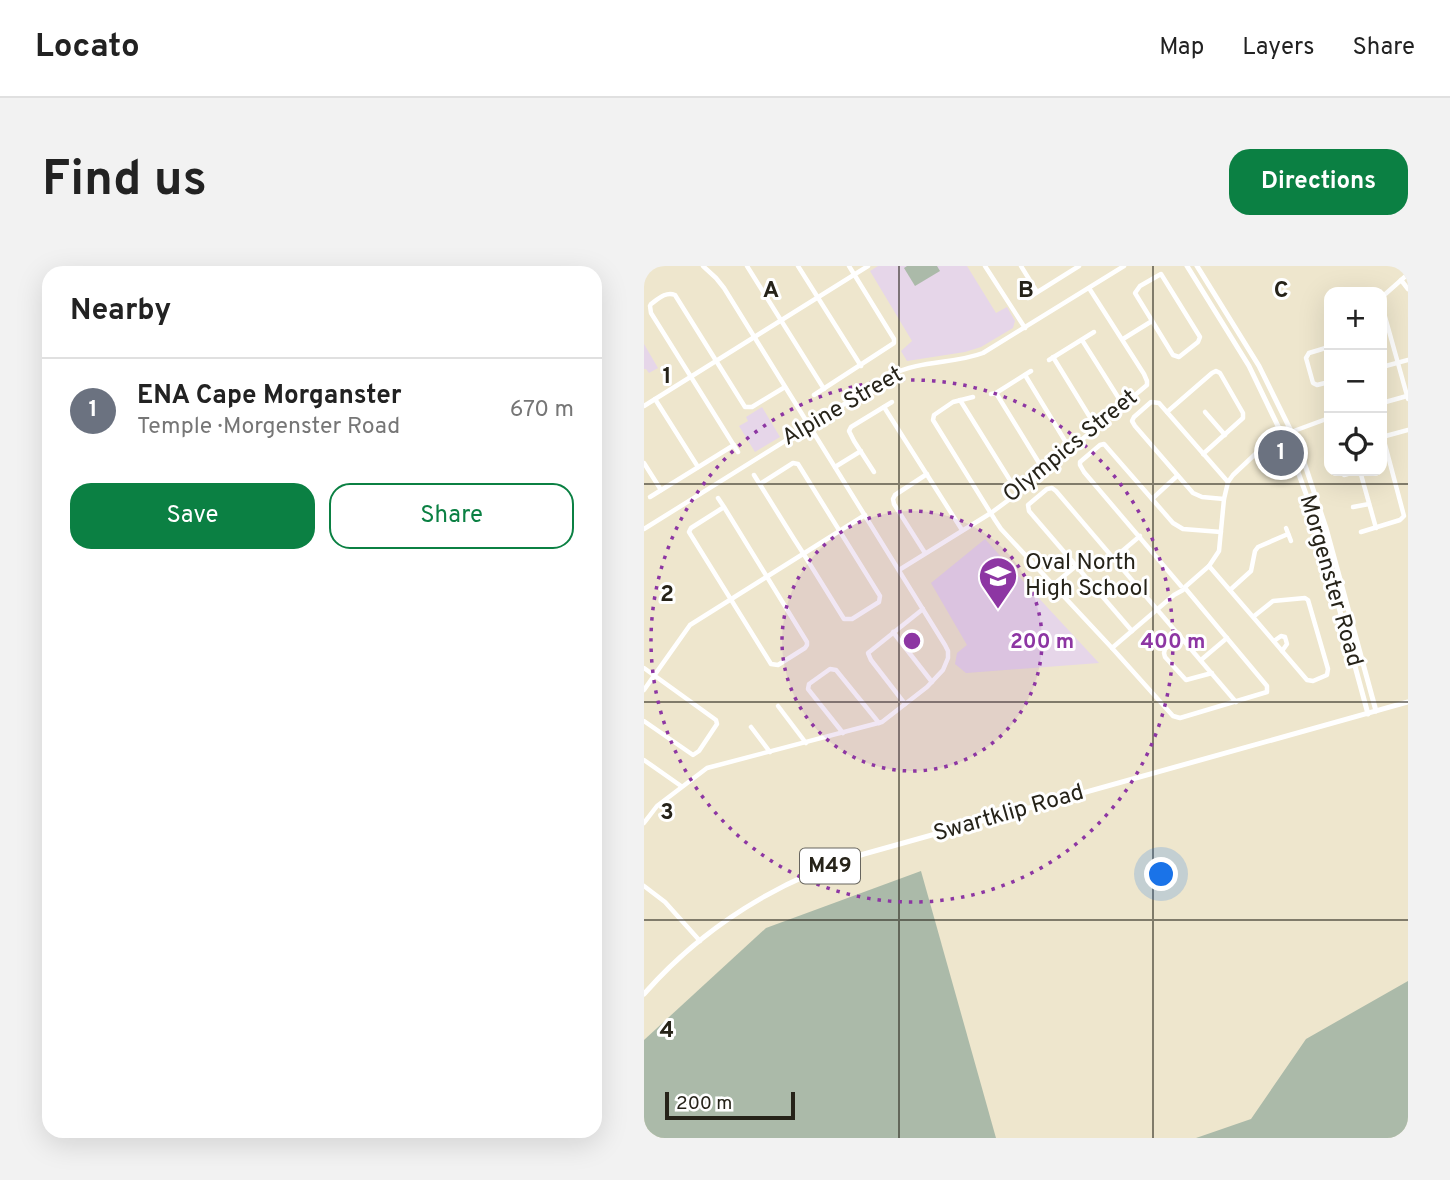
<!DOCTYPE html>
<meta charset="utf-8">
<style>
body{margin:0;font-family:Overpass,sans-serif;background:#f2f2f2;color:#222}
.controls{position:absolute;right:21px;top:21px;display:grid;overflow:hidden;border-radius:14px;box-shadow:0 7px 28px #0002}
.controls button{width:63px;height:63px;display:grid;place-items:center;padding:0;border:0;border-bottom:2px solid #e0e0e0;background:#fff;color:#222;font:35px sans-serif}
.scale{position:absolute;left:21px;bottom:18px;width:130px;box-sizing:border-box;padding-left:7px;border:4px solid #262319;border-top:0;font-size:19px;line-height:24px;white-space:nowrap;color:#262319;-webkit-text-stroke:5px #fff;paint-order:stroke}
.you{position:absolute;left:518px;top:609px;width:24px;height:24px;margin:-18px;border:5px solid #fff;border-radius:50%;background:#1a73e8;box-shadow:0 0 0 10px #1a73e833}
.badge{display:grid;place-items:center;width:46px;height:46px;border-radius:50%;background:#0b8043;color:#fff;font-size:23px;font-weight:700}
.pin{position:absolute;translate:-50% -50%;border:4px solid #fff;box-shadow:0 2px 7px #0006}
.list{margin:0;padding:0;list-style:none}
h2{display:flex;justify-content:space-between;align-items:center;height:91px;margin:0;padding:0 28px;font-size:30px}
h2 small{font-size:23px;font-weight:400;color:#767676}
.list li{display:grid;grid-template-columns:46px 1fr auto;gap:21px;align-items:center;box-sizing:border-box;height:105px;padding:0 28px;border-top:2px solid #e0e0e0}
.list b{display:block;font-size:26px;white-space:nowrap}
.list p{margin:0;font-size:23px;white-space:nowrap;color:#767676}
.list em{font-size:23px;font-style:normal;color:#767676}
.actions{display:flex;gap:14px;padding:21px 28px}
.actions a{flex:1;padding:16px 0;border:2px solid #0b8043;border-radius:21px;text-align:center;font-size:24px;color:#0b8043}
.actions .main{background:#0b8043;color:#fff}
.icon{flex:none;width:38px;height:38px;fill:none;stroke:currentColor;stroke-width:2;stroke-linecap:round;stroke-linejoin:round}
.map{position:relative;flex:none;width:764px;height:872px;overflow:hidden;border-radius:21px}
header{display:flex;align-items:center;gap:42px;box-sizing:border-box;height:98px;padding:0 35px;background:#fff;border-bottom:2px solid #e0e0e0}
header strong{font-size:33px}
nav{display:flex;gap:38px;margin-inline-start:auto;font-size:24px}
.intro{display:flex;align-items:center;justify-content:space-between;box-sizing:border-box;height:168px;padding:0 42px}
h1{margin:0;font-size:49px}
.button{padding:18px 32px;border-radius:21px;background:#0b8043;color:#fff;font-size:24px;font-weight:700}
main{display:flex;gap:42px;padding:0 42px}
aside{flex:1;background:#fff;border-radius:21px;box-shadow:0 7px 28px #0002}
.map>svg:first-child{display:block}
.education{fill:#e6d6e9}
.green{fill:#abbaa9}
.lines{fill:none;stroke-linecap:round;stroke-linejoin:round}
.minor{stroke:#fff;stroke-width:4.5}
.major{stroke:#fff;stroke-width:5}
.grid{fill:none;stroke:#262319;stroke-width:2;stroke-opacity:0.55}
.ring{fill:none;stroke:#8d36a3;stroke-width:3.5;stroke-dasharray:3.5 7}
.labels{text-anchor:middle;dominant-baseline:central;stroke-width:6;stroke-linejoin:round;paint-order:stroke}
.shield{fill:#fff;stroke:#67655e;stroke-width:2}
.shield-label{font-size:21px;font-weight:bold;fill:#262319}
.street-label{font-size:23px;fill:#262319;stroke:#fff}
.poi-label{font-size:23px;fill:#262319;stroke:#fff;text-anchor:start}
.grid-label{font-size:23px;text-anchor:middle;font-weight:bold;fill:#262319;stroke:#fff;stroke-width:6;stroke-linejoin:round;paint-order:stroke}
.centre{fill:#8d36a3;stroke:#fff;stroke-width:3.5}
.ring-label{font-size:21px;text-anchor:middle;font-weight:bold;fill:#8d36a3;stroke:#fff;stroke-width:6;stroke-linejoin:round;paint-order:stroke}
</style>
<header>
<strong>Locato</strong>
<nav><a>Map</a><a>Layers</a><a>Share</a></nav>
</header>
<div class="intro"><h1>Find us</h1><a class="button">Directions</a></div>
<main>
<aside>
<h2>Nearby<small></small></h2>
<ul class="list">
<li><span class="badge" style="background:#6b7280">1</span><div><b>ENA Cape Morganster</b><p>Temple · Morgenster Road</p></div><em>670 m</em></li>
</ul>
<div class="actions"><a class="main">Save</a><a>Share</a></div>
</aside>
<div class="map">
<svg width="764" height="872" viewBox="0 0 764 872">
<rect width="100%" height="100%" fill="#eee6cd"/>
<g class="education">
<polygon points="234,0 323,0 352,47 363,41 371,55 369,62 337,81 321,86 263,95 257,85 268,75 226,5"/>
<polygon points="0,78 14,102 5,107 2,103 0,103"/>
<polygon points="118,141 136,171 111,186 95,160 104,155 102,151"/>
<polygon points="341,273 378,314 455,397 322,407 311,398 313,387 323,379 287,317"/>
</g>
<g class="green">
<polygon points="263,0 293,0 296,5 271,20 260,2"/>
<polygon points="277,605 352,872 0,872 0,774 122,662"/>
<polygon points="764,715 764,872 552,872 607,853 662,773"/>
</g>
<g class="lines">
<g class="minor">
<polyline points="103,0 180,123"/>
<polyline points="154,0 217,100"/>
<polyline points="341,0 381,62"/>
<polyline points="377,0 393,26"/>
<polygon points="517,8 556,71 554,76 535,91 529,89 491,27 496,20"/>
<polyline points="757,14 764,23"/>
<polyline points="738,31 764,8"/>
<polyline points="384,32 435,0"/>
<polyline points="738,40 764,133"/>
<polyline points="479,73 508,55"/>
<polyline points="438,74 479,139"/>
<polyline points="685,81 665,87 662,92 669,117 673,119 685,116"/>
<polyline points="409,91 452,161"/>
<polyline points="405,94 450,66"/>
<polyline points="738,101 764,94"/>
<polyline points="381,109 426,183"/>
<polyline points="352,127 400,205"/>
<polyline points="347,128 352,127 387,105"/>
<polyline points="170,129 250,77 250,73 205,0"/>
<polyline points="329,131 309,136 290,149 289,154 351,254 357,263 468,382 529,450 536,452 623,426 623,420 541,322"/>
<polyline points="11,133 54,201"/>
<polyline points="316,134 374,227"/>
<polyline points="738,137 763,130"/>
<polyline points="0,140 224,0"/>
<polyline points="240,141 318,264"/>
<polyline points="523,146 568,107 572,105 576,107 599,147 599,152 559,188"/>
<polyline points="561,146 581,169"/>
<polyline points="738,171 764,164"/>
<path d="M94 186 7 47 6 40 7 38C14 33 22 25 31 29L101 141H108L141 121"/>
<polyline points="0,197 17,224"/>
<polyline points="191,201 217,185"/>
<polyline points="716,205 732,262"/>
<polyline points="230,206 210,175 205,165 207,161 248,136"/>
<polyline points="110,209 150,273 159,287 200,353 208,353 235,336 236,330 154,198 149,197 116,218"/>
<polyline points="700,209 714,205"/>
<polyline points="6,231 90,179"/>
<polyline points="74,232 80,241 163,376 163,379 161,382 134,399 127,398 45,266 47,262 80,241"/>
<polyline points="508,233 533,210"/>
<polyline points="580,233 558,231 549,227 491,160 488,155 490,151 507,136 515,137 584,216"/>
<polyline points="709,241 725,238"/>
<polyline points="642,262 647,275"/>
<path d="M0 263 247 109C276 94 310 98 339 87L480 0"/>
<polyline points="717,266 756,254 760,250 739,171"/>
<polyline points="281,287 250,238 249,233 251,229 283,208"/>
<polyline points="470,292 496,270"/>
<polyline points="565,300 609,351 629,335 661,332 664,334 684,403 683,409 669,415 663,414 609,351"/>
<polyline points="255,304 347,247 374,227 503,119 503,115 500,108 445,22"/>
<polyline points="409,319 432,300"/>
<polyline points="537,320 440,206 436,199 436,196 456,179 460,178 529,257 539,263 577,266"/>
<polyline points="541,321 565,300 575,285 580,233 584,216 589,209 623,177 639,169 685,152"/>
<polyline points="586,324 607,305 611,285 614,281 644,268"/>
<polyline points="488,365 385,245 384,239 403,223 408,222 412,225 592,436"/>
<polyline points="249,366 288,416"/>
<polyline points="536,370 521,383 520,387 521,391 542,414 568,407"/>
<polyline points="630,375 637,370 641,371 643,378 638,385"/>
<polyline points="468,382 530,329 539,324"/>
<polyline points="557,394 583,372"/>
<polyline points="0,402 72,454 73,458 55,485 49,489 0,455"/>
<polyline points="0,424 46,359 221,249"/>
<polyline points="261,438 227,394 224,387 279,343"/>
<polyline points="134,440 162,477"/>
<polyline points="107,461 126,486"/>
<polyline points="199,467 164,423 165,418 186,403 192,404 235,457"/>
<polyline points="0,494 37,520"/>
<polyline points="0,557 13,540 63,502 238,456 283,421 299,404 304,392 304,385 301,379 80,22 72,12 59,0"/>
<polyline points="0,620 21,636 56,675"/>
</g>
<g class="major">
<polyline points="543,0 605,100 647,187 665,236 678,279 724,448"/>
<polyline points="553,0 615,100 655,181 682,262 732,445"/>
<polyline points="627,175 635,175 641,181"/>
<path d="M0 728C59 661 135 614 220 588L764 436"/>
</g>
</g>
<path class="grid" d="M255 0V872M509 0V872M0 218H764M0 436H764M0 654H764"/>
<circle cx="268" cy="375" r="130" fill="#8d36a3" fill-opacity=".12"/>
<g class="ring">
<circle cx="268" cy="375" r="130"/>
<circle cx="268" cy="375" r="261"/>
</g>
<defs>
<g id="school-pin" transform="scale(2.0125)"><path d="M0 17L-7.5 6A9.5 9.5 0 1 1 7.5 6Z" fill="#8d36a3" stroke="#fff"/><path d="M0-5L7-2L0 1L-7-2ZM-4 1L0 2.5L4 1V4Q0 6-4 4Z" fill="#fff"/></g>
</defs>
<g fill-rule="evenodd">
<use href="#school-pin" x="354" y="310"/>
</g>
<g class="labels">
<rect class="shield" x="156" y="582.5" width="60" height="35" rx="5"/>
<g class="shield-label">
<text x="186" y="600">M49</text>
</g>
<g class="street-label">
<text transform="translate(199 141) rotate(-30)">Alpine Street</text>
<text transform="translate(427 181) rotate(-39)">Olympics Street</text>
<text transform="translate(686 315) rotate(74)">Morgenster Road</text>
<text transform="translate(365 548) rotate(-16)">Swartklip Road</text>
</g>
<g class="poi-label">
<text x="381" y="297">Oval North<tspan x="381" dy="26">High School</tspan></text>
</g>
</g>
<g class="grid-label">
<text x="127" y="31">A</text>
<text x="382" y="31">B</text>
<text x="637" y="31">C</text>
<text x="23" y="117">1</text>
<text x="23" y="335">2</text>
<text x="23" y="553">3</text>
<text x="23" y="771">4</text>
</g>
<circle cx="268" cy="375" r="10" class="centre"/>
<g class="ring-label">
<text x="398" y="382">200 m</text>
<text x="529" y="382">400 m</text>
</g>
</svg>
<div class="controls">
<button>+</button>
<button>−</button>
<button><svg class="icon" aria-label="locate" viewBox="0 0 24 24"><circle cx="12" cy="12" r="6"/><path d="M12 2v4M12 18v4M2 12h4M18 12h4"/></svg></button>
</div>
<div class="scale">200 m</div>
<div class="you"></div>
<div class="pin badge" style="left:637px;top:187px;background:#6b7280">1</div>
</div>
</main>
